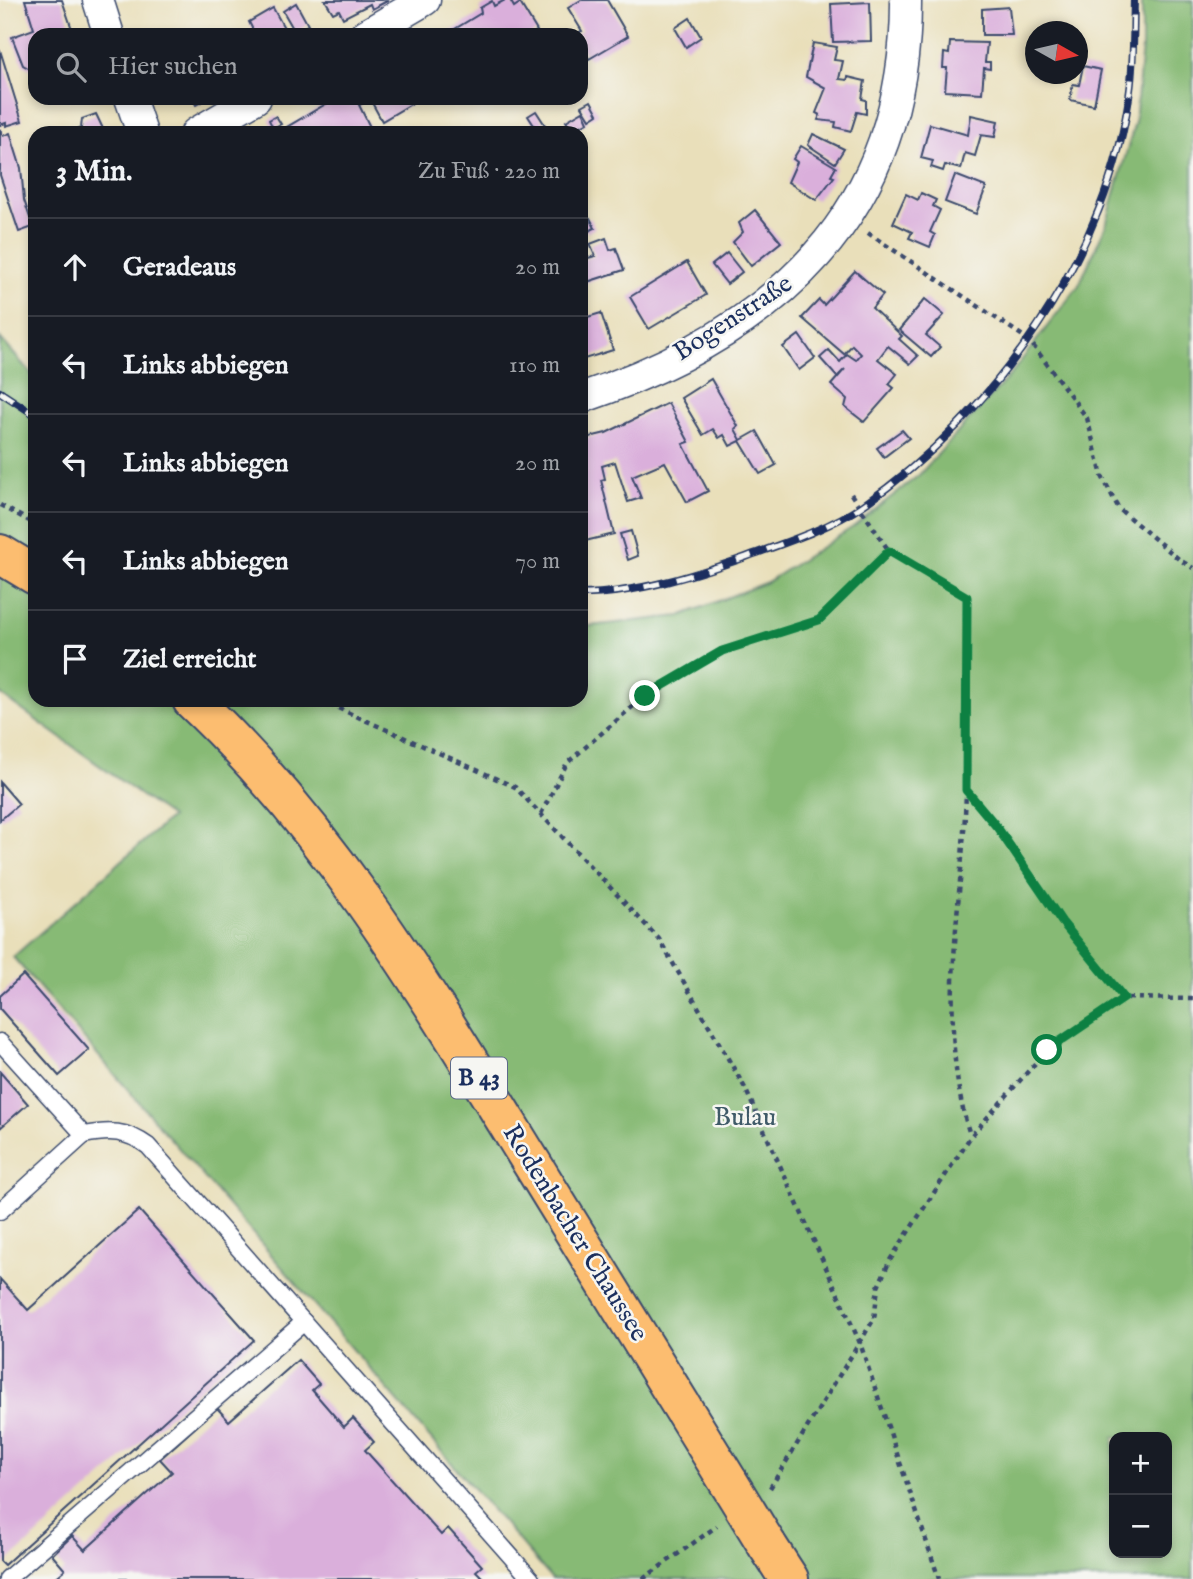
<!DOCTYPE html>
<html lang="de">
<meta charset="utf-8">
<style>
body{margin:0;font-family:"IM FELL English",serif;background:#20242c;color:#f1f3f6}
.controls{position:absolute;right:21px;bottom:21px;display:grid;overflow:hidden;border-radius:14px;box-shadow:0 4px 10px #0003}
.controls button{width:63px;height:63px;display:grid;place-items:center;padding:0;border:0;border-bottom:2px solid #363941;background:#171b24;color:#f1f3f6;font:35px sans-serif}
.compass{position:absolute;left:1025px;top:21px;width:63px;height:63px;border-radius:50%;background:#171b24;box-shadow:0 4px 10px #0003;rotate:98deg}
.stop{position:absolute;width:21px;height:21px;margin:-16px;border:5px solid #0b8043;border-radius:50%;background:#fff}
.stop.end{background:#0b8043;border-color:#fff;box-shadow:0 2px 7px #0008}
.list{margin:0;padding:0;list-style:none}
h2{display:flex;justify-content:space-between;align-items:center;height:91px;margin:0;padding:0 28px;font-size:30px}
h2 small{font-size:23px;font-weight:400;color:#9ea1a6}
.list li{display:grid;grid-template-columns:46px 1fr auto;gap:21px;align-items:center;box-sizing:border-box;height:98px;padding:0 28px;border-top:2px solid #363941}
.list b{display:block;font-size:26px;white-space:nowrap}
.list em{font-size:23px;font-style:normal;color:#9ea1a6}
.icon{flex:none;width:38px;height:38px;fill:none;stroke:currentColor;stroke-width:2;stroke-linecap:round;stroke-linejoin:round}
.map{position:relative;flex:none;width:1193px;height:1579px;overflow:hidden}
.search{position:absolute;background:#171b24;box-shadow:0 4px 10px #0003;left:28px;top:28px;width:560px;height:77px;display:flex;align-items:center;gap:18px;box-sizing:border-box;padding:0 24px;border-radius:21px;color:#9ea1a6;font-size:26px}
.panel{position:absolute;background:#171b24;box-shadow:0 4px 10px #0003;left:28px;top:126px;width:560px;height:581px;border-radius:21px}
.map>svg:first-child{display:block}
.forest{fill:#87ba74;stroke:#517469;stroke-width:2;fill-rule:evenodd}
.building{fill:#daafdb}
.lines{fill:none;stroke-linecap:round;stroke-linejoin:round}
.service-casing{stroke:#3a496c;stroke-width:19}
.minor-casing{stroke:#3a496c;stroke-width:33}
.primary-casing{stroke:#3a496c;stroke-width:42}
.path{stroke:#3a496c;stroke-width:4.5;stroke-dasharray:5 5;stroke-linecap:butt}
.service{stroke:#fff;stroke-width:16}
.minor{stroke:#fff;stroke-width:30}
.primary{stroke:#fcbd6f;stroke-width:38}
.rail-casing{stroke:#1b2f5e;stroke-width:8}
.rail{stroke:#f6f6f2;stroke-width:5;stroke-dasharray:16;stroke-linecap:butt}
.primary-bridge-casing{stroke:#3a496c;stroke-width:42;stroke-linecap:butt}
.primary-bridge{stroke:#fcbd6f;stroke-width:38}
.route{stroke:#0b8043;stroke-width:9}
.labels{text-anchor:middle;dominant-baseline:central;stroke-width:5;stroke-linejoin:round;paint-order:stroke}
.shield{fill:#f6f6f2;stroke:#5d6b8a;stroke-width:2}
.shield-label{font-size:24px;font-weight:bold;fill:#1b2f5e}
.street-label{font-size:26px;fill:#1b2f5e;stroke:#f6f6f2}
.park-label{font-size:26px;fill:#3f5a68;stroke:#f6f6f2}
</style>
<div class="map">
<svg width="1193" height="1579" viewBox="0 0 1193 1579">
<rect width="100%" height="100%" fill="#f6f6f2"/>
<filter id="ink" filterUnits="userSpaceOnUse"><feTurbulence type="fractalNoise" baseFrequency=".0143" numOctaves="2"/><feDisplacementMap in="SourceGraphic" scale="14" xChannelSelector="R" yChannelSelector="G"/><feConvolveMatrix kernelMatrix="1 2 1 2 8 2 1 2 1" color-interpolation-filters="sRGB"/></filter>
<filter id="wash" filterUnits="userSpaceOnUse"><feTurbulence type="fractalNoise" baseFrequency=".00686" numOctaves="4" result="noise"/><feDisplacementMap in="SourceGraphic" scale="28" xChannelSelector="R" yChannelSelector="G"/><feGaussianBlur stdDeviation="1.57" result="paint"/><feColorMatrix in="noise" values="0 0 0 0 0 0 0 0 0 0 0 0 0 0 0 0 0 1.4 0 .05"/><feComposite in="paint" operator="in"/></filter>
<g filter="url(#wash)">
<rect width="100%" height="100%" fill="#e9dfba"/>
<path class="forest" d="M1142 0 1193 1V1579H552L13 957 171 817 0 694V338L35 378V700H581V627L680 616 767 582 853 527 919 475 1010 375 1079 285 1106 225 1135 122 1142 46ZM1114 1437H1167V1553H1114Z"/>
<g id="blocks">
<g class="building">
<polygon points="25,0 62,0 74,35 35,35 35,67 30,69 23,65 12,37 34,29"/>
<polygon points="325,0 389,0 372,9 370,4 343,18 339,10 333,13"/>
<polygon points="505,0 510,0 514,7 520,3 537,31 530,35 445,35 481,13 480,8 492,1 494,6"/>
<polygon points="581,0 607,0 628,36 589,59 581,47 581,35 574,35 582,31 568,8"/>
<polygon points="870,2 871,41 833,42 831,4"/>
<polygon points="296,3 308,25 295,32 283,11"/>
<polygon points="1009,7 1012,35 982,35 982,9"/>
<polygon points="273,8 288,35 250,35 248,32 253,30 249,22"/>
<polygon points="690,18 701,37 686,47 675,28"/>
<polygon points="950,42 987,43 985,62 990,62 990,69 984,68 982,93 945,91 947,68 943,68 944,53 949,54"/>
<polygon points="813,43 837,47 834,60 843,61 839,79 847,80 848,77 865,81 862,99 866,100 866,114 857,112 851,131 835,127 836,122 818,120 820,115 816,113 826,88 806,77"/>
<polygon points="0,50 22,121 6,126 6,123 0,125"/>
<polygon points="1083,66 1101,70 1094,105 1070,100 1073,84 1079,85"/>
<polygon points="192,98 209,98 196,105"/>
<polygon points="336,98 421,98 382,121 370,99 359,105 373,133 331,133 329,130 290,133 287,127"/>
<polygon points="591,101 598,114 590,119 582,106"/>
<polygon points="536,111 545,125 537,130 528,116"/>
<polygon points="583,111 588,122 572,131 566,121"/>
<polygon points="96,114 105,133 68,133 81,128 82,119"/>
<polygon points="971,115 998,121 995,137 981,135 975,156 965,153 961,169 945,165 943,171 931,167 933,161 921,158 930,124 968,135"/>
<polygon points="276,116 281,124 273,128 269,120"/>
<polygon points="0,129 3,136 10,133 21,168 24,200 33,227 19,232 0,175"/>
<polygon points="813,134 844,149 835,163 808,145"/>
<polygon points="801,146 836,167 831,176 834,177 816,200 788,182 797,162 793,159"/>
<polygon points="955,175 986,187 976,214 945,202"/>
<polygon points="921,193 936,200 933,206 940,210 930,232 935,235 930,247 909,238 912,232 893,223 906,194 918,200"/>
<polygon points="755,210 781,242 751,266 733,242 743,232 739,223"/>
<polygon points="590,218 595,228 587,232 582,222"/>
<polygon points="606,238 610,250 616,248 624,270 584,283 586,290 581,291 581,260 595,256 590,244"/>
<polygon points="727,253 742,272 727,284 712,265"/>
<polygon points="687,262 706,295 649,329 630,297"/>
<polygon points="855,271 883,295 872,308 902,336 899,339 918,356 910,364 888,346 878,359 897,374 889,384 894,388 864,422 845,407 847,399 831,385 845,369 837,377 820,358 829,350 840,362 847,354 856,360 861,354 852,345 844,354 802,318 819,300 824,305"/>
<polygon points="925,299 944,315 926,335 940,347 931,357 899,330"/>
<polygon points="601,313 613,350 581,360 581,319"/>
<polygon points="799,335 815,358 799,370 783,347"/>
<polygon points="711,379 738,426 735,429 741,440 757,431 776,465 760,474 740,441 730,446 724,435 719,438 713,429 703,435 681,398"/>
<polygon points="668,403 689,442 683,444 708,491 687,502 665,462 632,476 641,498 628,502 615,462 602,466 605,479 601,480 614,534 581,542 581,439 606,433"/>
<polygon points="902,430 909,438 884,457 877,448"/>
<polygon points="631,531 638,556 628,560 620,534"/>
<polygon points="0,782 19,804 0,820"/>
<polygon points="23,975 89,1050 59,1076 0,1009 0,996"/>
<polygon points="0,1072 28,1104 0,1128"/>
<polygon points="139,1210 254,1340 4,1565 0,1561 0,1279 28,1310"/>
<polygon points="298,1360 319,1384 312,1390 344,1427 353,1418 374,1442 365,1450 441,1535 448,1528 482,1566 476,1571 484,1579 54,1579 65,1570 52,1555 72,1536 85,1550 172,1472 160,1459 217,1408 229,1421"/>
</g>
</g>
</g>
<g filter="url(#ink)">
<use href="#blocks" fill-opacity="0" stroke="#3a496c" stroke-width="2"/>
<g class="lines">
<g class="service-casing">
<g id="service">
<polyline points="0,1042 84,1135"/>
<path d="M84 1135C110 1130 126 1130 148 1146L531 1579"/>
<polyline points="0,1211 84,1135"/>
<polyline points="7,1579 304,1322"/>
</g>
</g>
<g class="minor-casing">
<g id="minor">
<polyline points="98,0 109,35"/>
<polyline points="365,35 425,0"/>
<polyline points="130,98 142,133"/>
<polyline points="196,133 256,98"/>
<path d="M581 398C774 333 907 215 906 0"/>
</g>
</g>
<g class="primary-casing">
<g id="primary">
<polyline points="0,554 35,575"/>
<path d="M192 700C322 822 414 972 507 1123 581 1243 655 1363 729 1483"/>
<polyline points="767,1545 789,1579"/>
</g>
</g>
<g class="path">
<polyline points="868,233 1029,340 1087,418 1102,476 1119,509 1180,560 1193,568"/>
<path d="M851 494 889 551 967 597C965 661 968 725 966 790 963 902 935 1026 970 1135"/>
<polyline points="0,505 35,524"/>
<polyline points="320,700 515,787 659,939 745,1088 860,1343 939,1579"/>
<polyline points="967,791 997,827 1062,922 1124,998"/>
<polyline points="541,814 567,763 645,696 722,651 819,620 889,551"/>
<polyline points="770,1488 874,1319 878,1287 890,1260 971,1136 1047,1050 1124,998 1193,999"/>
<polyline points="643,1579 717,1526"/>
</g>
<use href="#service" class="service"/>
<use href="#minor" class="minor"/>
<use href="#primary" class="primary"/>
<g class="rail-casing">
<g id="rail">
<polyline points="0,392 35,415"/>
<path d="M581 594C635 594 695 575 746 557 784 543 828 529 862 506 995 415 1110 252 1130 90 1134 61 1133 30 1134 0"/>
</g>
</g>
<use href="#rail" class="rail"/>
<g class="primary-bridge-casing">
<polyline id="primary-bridge" points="729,1483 767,1545"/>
</g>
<use href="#primary-bridge" class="primary-bridge"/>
</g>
</g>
<g class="lines" filter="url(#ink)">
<polyline class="route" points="645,696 722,651 819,620 889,551 967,597 966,790 997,827 1062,922 1124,998 1047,1050"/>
</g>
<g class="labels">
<rect class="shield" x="451" y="1057.5" width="56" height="41" rx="5"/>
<g class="shield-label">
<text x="479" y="1078">B 43</text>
</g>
<g class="street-label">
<text transform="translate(733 318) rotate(-33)">Bogenstraße</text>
<text transform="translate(575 1233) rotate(58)">Rodenbacher Chaussee</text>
</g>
<g class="park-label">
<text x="745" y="1117">Bulau</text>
</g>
</g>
</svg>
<div class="controls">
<button>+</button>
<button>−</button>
</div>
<svg class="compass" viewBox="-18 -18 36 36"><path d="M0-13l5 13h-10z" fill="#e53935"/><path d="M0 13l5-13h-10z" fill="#9ea1a6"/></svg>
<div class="stop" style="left:1047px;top:1050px"></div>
<div class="stop end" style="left:645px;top:696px"></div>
<div class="search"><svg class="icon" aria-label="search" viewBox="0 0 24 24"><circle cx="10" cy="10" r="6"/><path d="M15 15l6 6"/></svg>Hier suchen</div>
<section class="panel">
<h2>3 Min.<small>Zu Fuß · 220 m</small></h2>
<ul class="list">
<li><svg class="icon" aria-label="ahead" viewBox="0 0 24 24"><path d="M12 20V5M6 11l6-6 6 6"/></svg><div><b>Geradeaus</b></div><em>20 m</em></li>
<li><svg class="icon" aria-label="left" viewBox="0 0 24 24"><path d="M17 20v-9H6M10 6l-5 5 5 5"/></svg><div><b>Links abbiegen</b></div><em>110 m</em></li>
<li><svg class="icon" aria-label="left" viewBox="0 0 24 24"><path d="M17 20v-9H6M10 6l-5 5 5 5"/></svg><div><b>Links abbiegen</b></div><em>20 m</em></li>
<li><svg class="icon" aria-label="left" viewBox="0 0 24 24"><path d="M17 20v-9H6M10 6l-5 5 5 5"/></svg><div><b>Links abbiegen</b></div><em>70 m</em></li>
<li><svg class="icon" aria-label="arrive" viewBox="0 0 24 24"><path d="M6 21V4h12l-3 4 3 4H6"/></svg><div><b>Ziel erreicht</b></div></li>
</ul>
</section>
</div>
